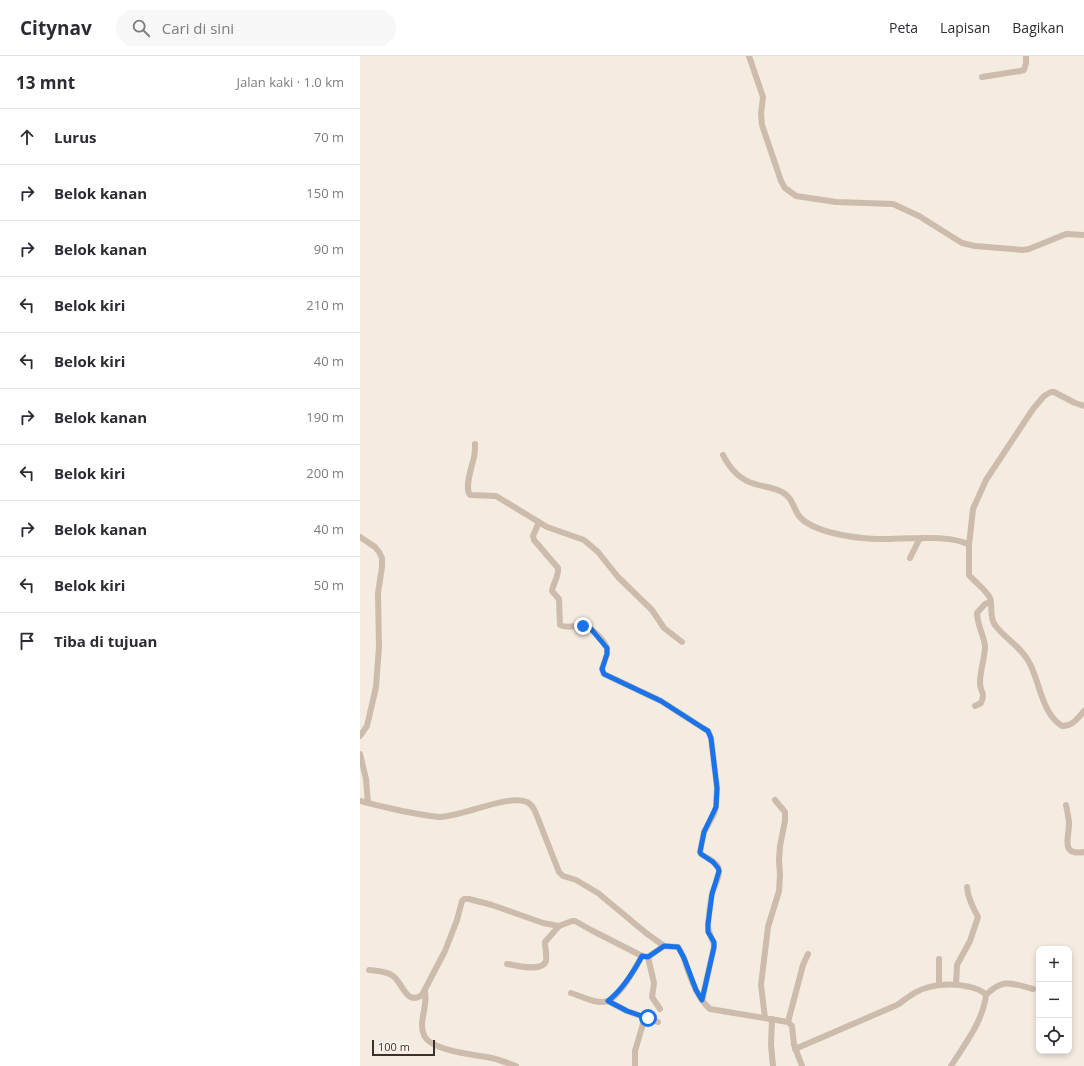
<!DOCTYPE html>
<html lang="id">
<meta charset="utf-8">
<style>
body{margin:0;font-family:"Open Sans",sans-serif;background:#f7f7f7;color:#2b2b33}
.controls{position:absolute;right:12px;bottom:12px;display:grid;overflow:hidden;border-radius:8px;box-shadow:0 2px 6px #0003}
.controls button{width:36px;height:36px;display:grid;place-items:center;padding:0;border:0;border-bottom:1px solid #e1e1e2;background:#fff;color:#2b2b33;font:20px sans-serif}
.scale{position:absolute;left:12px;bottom:10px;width:63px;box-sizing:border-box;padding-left:4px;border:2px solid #3b302b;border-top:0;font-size:11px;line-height:14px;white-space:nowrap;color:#3b302b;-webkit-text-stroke:3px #fbf5ee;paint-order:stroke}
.stop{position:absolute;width:12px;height:12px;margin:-9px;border:3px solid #1a73e8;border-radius:50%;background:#fff}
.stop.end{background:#1a73e8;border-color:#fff;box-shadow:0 1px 4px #0008}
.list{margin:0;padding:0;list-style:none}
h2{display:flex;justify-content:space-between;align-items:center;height:52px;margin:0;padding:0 16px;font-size:17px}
h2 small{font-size:13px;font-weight:400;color:#7c7c81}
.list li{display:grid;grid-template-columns:26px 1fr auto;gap:12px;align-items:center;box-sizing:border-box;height:56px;padding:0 16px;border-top:1px solid #e1e1e2}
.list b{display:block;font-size:15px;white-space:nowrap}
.list em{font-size:13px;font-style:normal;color:#7c7c81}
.icon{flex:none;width:22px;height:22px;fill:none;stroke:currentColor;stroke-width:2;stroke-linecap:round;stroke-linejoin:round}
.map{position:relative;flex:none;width:724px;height:1010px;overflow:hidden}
header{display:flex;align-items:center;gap:24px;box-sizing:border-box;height:56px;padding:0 20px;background:#fff;border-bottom:1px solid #e1e1e2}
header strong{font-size:19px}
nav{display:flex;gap:22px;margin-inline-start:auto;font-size:14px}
.search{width:280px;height:36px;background:#f7f7f7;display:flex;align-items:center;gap:10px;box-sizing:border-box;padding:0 14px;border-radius:22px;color:#7c7c81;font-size:15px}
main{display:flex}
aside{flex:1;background:#fff}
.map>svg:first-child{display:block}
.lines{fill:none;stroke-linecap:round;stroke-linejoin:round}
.minor{stroke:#cdbbac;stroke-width:6}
.route{stroke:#1a73e8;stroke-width:5}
</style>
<header>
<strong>Citynav</strong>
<div class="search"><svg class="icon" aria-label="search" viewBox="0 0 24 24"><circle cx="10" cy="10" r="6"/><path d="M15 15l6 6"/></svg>Cari di sini</div>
<nav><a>Peta</a><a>Lapisan</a><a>Bagikan</a></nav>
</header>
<main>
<aside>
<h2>13 mnt<small>Jalan kaki · 1.0 km</small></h2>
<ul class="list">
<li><svg class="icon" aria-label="ahead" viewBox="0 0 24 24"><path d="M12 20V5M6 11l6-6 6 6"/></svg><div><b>Lurus</b></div><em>70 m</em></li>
<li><svg class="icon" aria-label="right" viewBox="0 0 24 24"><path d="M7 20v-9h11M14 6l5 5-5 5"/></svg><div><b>Belok kanan</b></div><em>150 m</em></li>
<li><svg class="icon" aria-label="right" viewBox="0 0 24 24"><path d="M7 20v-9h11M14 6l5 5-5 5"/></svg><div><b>Belok kanan</b></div><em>90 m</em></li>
<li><svg class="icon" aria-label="left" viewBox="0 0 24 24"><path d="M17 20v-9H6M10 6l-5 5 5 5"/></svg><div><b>Belok kiri</b></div><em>210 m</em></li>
<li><svg class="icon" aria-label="left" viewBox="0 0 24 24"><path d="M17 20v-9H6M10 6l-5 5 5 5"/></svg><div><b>Belok kiri</b></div><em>40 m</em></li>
<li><svg class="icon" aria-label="right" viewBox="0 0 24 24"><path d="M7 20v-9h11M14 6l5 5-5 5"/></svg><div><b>Belok kanan</b></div><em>190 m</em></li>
<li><svg class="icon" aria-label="left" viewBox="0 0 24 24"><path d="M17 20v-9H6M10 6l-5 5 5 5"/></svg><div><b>Belok kiri</b></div><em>200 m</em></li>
<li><svg class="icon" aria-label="right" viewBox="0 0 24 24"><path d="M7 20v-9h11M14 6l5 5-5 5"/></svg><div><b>Belok kanan</b></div><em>40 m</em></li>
<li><svg class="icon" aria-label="left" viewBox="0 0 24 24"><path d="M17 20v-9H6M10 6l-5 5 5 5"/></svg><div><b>Belok kiri</b></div><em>50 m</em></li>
<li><svg class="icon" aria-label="arrive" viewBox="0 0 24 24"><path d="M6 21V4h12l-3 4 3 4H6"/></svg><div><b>Tiba di tujuan</b></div></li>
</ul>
</aside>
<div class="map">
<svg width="724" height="1010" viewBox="0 0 724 1010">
<rect width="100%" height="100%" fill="#f4ebe1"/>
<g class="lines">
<g class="minor">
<polyline points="389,0 403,41 401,58 402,69 421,125 425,132 436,140 476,146 533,148 559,160 602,187 615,190 663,194 669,193 706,178 724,179"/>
<polyline points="622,21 660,15 664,14 666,7 666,0"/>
<path d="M115 388C115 392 115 397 114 401 112 411 104 431 110 439L136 440 187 471 224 484 238 496 258 521 292 554 304 572 322 586"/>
<path d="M363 399C370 413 380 424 395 428 404 431 413 431 422 436 432 441 433 451 439 460 453 477 495 482 516 483 539 484 591 477 609 489V519C615 526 626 534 630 542 633 551 629 561 635 569 645 583 662 591 670 608 680 627 682 658 702 670 713 670 717 663 724 655"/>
<path d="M179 466 173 480 174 484 198 512C199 521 193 527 192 535L199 543 200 569C207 573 215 569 223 570 232 571 243 583 247 592V598L242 613 244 618 301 645 343 672 348 675 351 682 357 732 356 751 354 758 344 776 340 796 341 798C346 802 358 806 359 814 360 822 354 830 352 838 350 847 349 858 348 868 347 877 354 883 354 891L342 944"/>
<polyline points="0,481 15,491 19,496 22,502 22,511 18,537 19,591 16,631 7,670 0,680"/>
<polyline points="609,489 613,453 626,424 673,353 684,340 691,336 694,336 715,347 724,350"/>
<polyline points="550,502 559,484 562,482"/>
<path d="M615 650 621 647C626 636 620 636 620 627 620 614 625 602 625 590 624 580 617 568 617 557L625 548 630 546"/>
<polyline points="0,698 6,723 8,747"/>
<path d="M0 745C14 749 28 752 42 755 55 757 66 760 79 761 103 761 146 738 167 746 171 748 173 751 175 755L199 816 203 820 216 824 238 837 286 877 304 890 318 891C323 898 325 904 327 912 332 926 338 943 350 953L428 966 432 970 434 989 442 1010"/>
<path d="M706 749C707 755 709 762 709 768 709 782 700 800 724 796"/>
<polyline points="288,901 294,927 292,941 300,953"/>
<polyline points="579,903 579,929"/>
<path d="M147 908C155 909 182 917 186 905 187 900 185 891 185 886L199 870"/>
<path d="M9 914C16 915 27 915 33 920 43 927 46 950 62 939L85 895 97 864 102 845 104 843H109L132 849 183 867 199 870 212 865H215L231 874 282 900 288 901 304 890"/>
<path d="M596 928 597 909 610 885 618 861C613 851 608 843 607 831"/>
<path d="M65 936C68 950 58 966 64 979 70 995 117 999 132 1002 140 1004 148 1007 156 1010"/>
<path d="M211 937C221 940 237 949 248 945 260 941 276 911 282 900"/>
<path d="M626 939C643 922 651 927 673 933"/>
<polyline points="248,945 267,955 298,966"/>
<polyline points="405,962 401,929 408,871 419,835 420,819 419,804 420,790 425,765 425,756 415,744"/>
<polyline points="412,963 411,989 413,1010"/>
<polyline points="428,966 443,909 448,898"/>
<path d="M435 993 537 949C542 946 545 943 550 940 566 928 591 926 610 931 616 933 621 933 626 939 623 965 605 988 591 1010"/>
<polyline points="275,1010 275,995 285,961"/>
</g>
</g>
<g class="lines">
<path class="route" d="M223 570 231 573 247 592V598L242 613 244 618 301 645 343 672 348 675 351 682 357 732 356 751 344 776 340 796 341 798 353 806 358 812 359 815 352 838 348 868V876L354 886V891L342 944 336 934 324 902 318 891 304 890 288 901 282 900C273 917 263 933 248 945L267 955 288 962"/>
</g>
</svg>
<div class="controls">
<button>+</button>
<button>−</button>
<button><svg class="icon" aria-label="locate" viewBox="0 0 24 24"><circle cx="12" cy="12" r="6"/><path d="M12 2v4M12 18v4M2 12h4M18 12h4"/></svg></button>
</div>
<div class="scale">100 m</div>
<div class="stop" style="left:288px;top:962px"></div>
<div class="stop end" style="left:223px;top:570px"></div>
</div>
</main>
